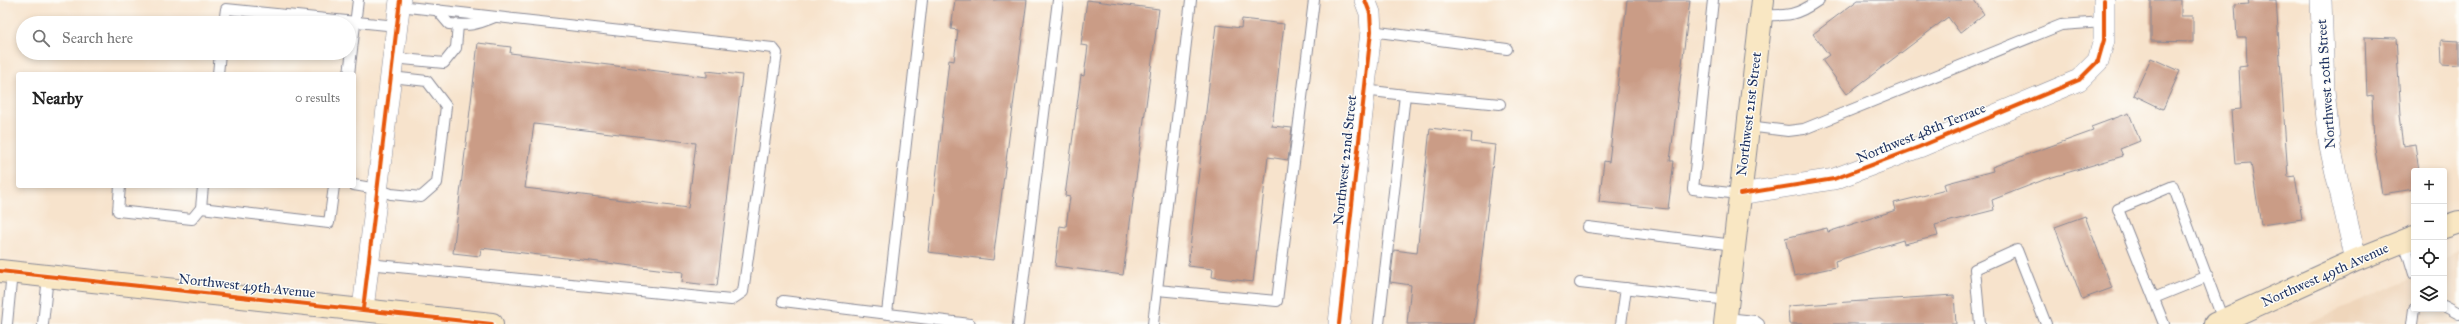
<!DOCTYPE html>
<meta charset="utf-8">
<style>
body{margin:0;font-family:"IM FELL Great Primer",serif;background:#f6f6f6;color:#222}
.controls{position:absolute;right:12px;bottom:12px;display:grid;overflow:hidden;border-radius:4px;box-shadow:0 2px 6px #0003}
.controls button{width:36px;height:36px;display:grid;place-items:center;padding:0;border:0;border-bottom:1px solid #e0e0e0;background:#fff;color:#222;font:20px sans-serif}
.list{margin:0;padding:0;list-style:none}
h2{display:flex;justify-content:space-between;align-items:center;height:52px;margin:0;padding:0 16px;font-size:17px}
h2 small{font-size:13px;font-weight:400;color:#767676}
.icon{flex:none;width:22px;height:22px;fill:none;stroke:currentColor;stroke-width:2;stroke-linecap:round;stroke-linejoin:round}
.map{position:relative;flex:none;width:2459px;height:324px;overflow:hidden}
.search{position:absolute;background:#fff;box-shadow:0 2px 6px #0003;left:16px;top:16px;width:340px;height:44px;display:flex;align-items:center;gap:10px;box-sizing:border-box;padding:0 14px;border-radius:22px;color:#767676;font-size:15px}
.panel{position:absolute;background:#fff;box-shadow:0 2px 6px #0003;left:16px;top:72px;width:340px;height:116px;border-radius:4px}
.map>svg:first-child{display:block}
.built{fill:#efd6bb}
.building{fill:#ca9c86;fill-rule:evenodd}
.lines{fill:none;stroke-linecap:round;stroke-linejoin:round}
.lane-casing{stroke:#898995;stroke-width:12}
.street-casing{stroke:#898995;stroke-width:22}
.secondary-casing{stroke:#898995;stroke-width:24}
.lane{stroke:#fff;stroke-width:10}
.street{stroke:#fff;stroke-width:21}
.secondary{stroke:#f9e7c3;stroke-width:22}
.cycleway-casing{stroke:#fdfcf7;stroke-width:6}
.cycleway{stroke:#e8590c;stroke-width:4}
.labels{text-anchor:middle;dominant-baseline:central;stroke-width:3;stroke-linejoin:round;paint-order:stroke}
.street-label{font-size:14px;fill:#1b2f5e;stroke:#fdfcf7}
</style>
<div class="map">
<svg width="2459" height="324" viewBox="0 0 2459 324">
<rect width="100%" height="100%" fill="#fdfcf7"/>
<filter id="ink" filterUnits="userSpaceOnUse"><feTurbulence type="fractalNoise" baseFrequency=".025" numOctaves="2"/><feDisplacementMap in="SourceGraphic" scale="8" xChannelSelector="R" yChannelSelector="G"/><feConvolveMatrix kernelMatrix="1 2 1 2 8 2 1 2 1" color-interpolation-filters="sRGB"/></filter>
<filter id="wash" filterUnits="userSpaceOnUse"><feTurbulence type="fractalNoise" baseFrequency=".012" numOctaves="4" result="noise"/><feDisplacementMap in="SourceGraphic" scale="16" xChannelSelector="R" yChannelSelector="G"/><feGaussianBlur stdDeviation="0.9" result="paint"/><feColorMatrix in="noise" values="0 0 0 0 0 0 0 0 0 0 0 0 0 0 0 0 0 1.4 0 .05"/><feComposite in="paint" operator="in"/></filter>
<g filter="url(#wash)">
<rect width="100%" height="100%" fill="#f7e3cc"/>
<polygon class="built" points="2459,249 2459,324 2305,324 2414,277 2414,309 2444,309 2444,260"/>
<g id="blocks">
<g class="building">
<polygon points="955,0 1027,0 993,260 928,252 949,60 954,61 958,30 951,29"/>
<polygon points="1087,0 1159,9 1123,275 1055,266 1060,226 1066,227 1070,197 1065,196 1081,75 1084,76 1088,46 1081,45"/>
<polygon points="1627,0 1690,0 1670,161 1674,161 1668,209 1599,202 1604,161 1609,162"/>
<polygon points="1858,0 1974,0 1984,14 1960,33 1948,17 1847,94 1822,60 1829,55 1813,34"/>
<polygon points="2151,0 2181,0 2181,16 2193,16 2193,42 2151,41"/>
<polygon points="2248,0 2276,0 2288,177 2295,176 2302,219 2261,225 2251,163 2235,164 2231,110 2241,109 2239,67 2247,66 2246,37 2237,37 2235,5 2249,4"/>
<polygon points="1242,19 1284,24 1272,126 1292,128 1288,160 1268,157 1253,282 1212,277 1213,269 1188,266 1216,25 1241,28"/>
<polygon points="2365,37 2396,38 2401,115 2399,115 2403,146 2415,144 2419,171 2414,171 2414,189 2382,194 2374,143 2372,95 2367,96"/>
<polygon points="2441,40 2459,41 2459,65 2442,64"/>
<path d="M478 43 511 47 510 53 707 77V71L742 75 717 286 682 282 683 272 481 248 480 256 453 253ZM534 124 696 143 688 208 525 188Z"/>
<polygon points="2151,58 2180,71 2163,109 2134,95"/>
<polygon points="2129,113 2140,141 2120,149 2123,156 2046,179 1992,200 1994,210 1935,225 1938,236 1904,244 1903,240 1835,261 1836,267 1794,276 1785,238 1827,228 1828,232 1896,210 1894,203 1946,190 1944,184 1993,171 1992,167 2093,131 2091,127"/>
<polygon points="1430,128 1472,133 1471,142 1495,145 1474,324 1407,324 1411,285 1390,282 1394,250 1417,253"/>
<polygon points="2085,216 2112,288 2082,299 2055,227"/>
<polygon points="1954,295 1956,324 1789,324 1788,306"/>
</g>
</g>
</g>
<g filter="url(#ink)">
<use href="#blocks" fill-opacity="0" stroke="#898995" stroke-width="1"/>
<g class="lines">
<g class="lane-casing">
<g id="lane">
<polyline points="1713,0 1693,189 1740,194"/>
<path d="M437 10 449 24C470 26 476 25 495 17"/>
<path d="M1761 15C1788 16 1796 16 1819 0"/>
<polyline points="224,23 226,9 397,26"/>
<polyline points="1371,31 1507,49"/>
<polyline points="393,58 444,63 456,48 458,25"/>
<polyline points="218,74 220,53"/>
<polyline points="349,74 358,0"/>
<polyline points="1364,90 1405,95"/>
<polyline points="1748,126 1788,131 1804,129 2061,25 2104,22"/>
<polyline points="354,185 377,189 391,194 421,197 437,183 446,106 427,81 391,77"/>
<polyline points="120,186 118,211 192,219 201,208"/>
<polyline points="203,186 201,208 329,223 334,186"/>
<polyline points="1588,227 1734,245"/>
<polyline points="2404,241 2414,274"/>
<polyline points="368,264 731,300 743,292 777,53 773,48 399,6"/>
<polyline points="1580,283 1728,300"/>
<polyline points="1157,290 1277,301 1314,0"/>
<polyline points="2154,298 2208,276"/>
<polyline points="783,301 970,324"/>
<polyline points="2444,306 2459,314"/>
<polyline points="887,313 922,0"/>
<polyline points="1726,318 1755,321 1759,324"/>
<polyline points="7,324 12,272"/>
<polyline points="43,324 48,276"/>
<polyline points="1018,324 1058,0"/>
<polyline points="1153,324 1191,0"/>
<polyline points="1379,324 1405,95 1500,104"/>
<polyline points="1621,324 1626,288"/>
<polyline points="1980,324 1975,269 2017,250 2046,324"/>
<polyline points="2164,324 2118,209 2173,186 2223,320"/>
<polyline points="2412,324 2414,309"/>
</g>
</g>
<g class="street-casing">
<g id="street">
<polyline points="2321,0 2324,90 2330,147 2356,260"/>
<polyline points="1740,194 1834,179 1919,147 2079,80 2098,61 2104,40 2104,0"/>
<polyline points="363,309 400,0"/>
<polyline points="1339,324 1371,31 1370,13 1365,0"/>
</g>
</g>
<g class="secondary-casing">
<g id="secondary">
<polyline points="2444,227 2459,222"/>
<polyline points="0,271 492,324"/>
<polyline points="1725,324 1763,0"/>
<polyline points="2215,324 2356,260 2414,237"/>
</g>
</g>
<use href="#lane" class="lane"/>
<use href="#street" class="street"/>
<use href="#secondary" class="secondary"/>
<g class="cycleway-casing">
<g id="cycleway">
<polyline points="1740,194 1834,179 1919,147 2079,80 2098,61 2104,40 2104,0"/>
<polyline points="0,271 492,324"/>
<polyline points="363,309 400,0"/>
<polyline points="1339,324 1371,31 1370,13 1365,0"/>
</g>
</g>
<use href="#cycleway" class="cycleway"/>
</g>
</g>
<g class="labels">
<g class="street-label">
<text transform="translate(2326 84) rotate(-94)">Northwest 20th Street</text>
<text transform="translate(1749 114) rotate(-83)">Northwest 21st Street</text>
<text transform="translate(1921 133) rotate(-22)">Northwest 48th Terrace</text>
<text transform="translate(1345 160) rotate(-84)">Northwest 22nd Street</text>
<text transform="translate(2325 275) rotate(-24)">Northwest 49th Avenue</text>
<text transform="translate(247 286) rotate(6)">Northwest 49th Avenue</text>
</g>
</g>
</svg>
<div class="controls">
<button>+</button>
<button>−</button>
<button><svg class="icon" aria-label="locate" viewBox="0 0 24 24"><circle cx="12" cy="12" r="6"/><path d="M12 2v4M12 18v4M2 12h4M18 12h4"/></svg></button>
<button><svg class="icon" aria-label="layers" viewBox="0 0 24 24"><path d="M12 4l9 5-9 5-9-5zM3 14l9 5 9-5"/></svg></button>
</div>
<div class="search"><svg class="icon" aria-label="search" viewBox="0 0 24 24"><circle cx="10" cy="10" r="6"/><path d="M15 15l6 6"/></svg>Search here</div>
<section class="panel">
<h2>Nearby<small>0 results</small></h2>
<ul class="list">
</ul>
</section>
</div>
